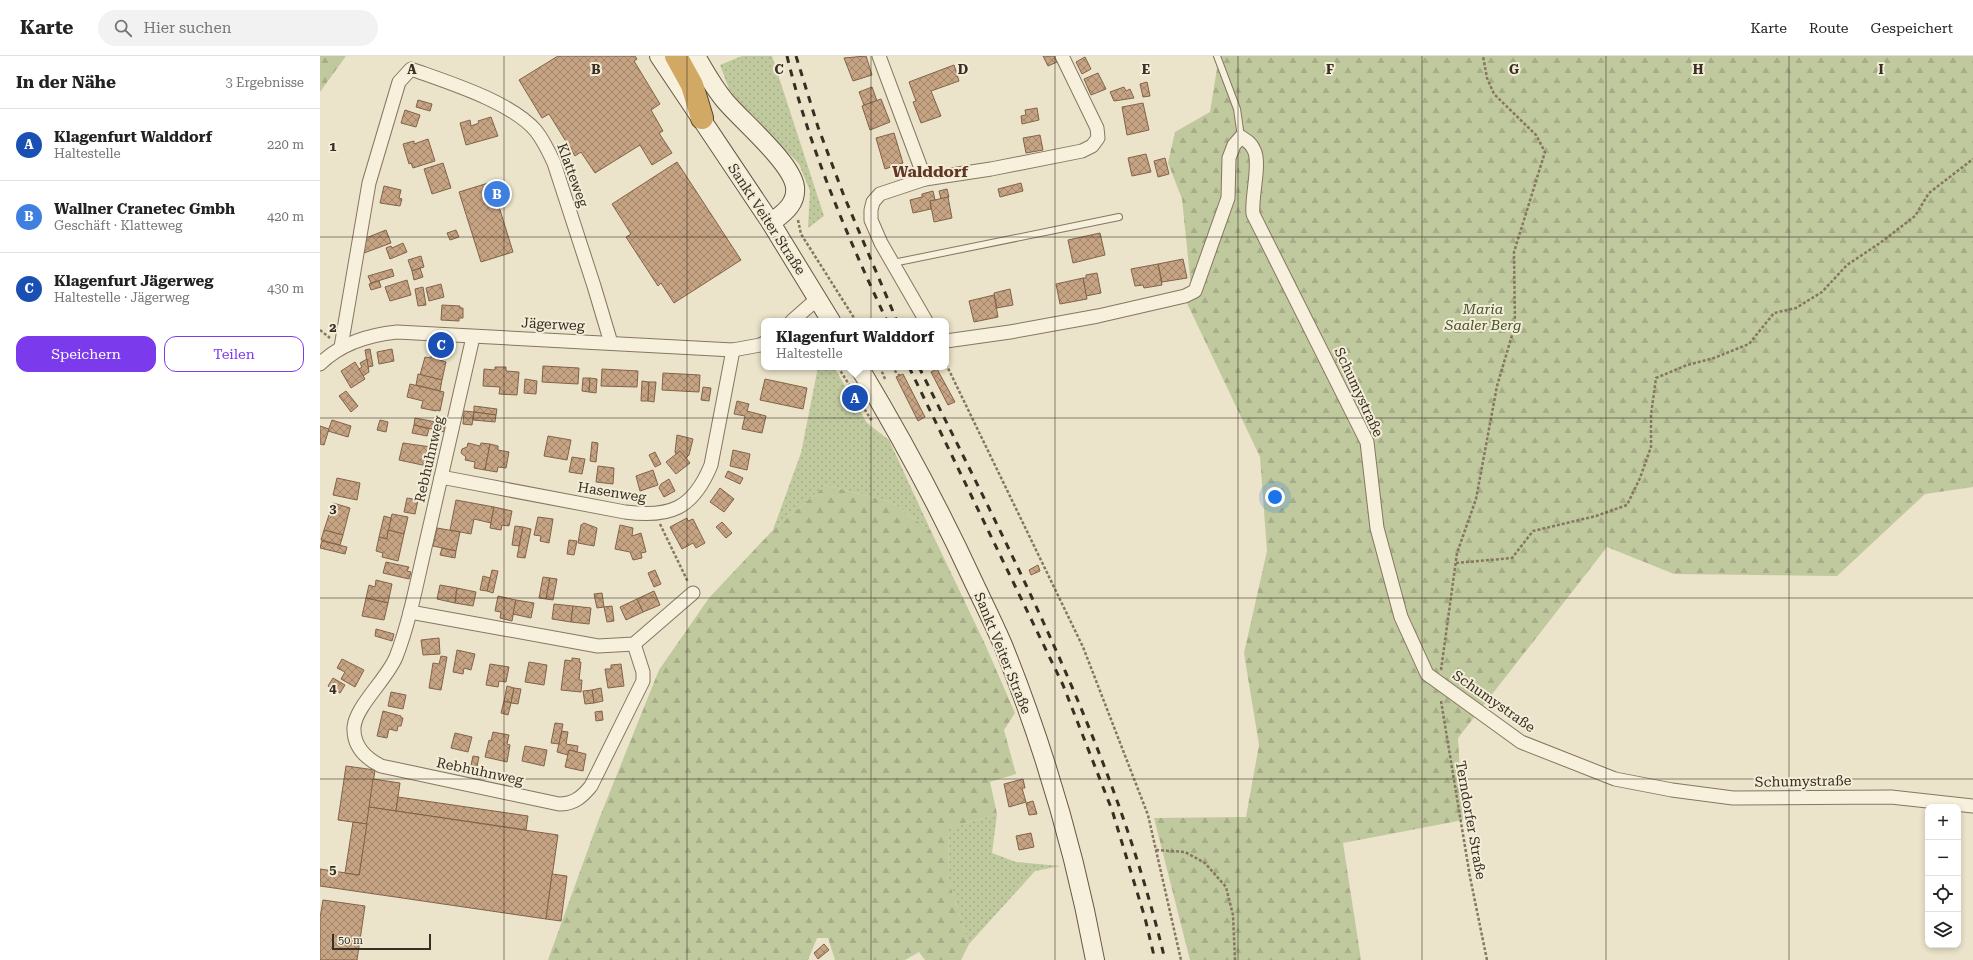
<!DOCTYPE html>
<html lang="de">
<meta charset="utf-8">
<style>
body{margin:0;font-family:"Roboto Serif",serif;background:#f2f2f2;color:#222}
.controls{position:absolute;right:12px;bottom:12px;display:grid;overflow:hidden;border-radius:8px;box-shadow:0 2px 6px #0003}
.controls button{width:36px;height:36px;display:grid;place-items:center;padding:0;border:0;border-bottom:1px solid #e0e0e0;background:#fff;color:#222;font:20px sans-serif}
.scale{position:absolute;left:12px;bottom:10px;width:99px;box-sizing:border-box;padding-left:4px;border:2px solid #382e22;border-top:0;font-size:11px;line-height:14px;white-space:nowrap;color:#382e22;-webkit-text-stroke:3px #f3edd8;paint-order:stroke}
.you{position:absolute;left:955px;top:441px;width:14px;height:14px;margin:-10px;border:3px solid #fff;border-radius:50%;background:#1a73e8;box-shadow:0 0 0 6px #1a73e833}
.badge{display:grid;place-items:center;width:26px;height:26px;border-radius:50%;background:#7c3aed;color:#fff;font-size:13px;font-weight:700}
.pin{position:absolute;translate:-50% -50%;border:2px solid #fff;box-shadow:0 1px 4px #0006}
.popup{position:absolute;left:441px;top:262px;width:188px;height:52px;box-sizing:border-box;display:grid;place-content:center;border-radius:8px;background:#fff;filter:drop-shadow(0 1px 3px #0005);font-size:13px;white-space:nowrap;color:#767676}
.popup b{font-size:15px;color:#222}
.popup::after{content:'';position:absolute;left:50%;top:100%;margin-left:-8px;border:8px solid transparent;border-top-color:#fff}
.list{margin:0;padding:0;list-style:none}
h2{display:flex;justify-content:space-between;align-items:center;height:52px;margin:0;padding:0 16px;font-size:17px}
h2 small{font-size:13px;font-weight:400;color:#767676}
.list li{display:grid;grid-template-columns:26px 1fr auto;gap:12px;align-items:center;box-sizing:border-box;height:72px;padding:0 16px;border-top:1px solid #e0e0e0}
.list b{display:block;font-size:15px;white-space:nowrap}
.list p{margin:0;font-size:13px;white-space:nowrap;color:#767676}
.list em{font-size:13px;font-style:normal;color:#767676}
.actions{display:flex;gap:8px;padding:12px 16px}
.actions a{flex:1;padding:9px 0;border:1px solid #7c3aed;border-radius:12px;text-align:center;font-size:14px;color:#7c3aed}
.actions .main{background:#7c3aed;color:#fff}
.icon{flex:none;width:22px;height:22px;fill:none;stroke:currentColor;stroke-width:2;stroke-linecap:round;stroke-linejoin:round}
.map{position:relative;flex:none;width:1653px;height:904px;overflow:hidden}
header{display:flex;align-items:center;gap:24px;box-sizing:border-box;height:56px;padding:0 20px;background:#fff;border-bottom:1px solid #e0e0e0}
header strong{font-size:19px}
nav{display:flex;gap:22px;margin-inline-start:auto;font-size:14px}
.search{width:280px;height:36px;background:#f2f2f2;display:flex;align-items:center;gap:10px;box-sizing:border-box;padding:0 14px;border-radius:22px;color:#767676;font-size:15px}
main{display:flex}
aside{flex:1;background:#fff}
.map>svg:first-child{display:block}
.grass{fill:url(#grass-dots)}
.forest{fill:url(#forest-firs)}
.building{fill:url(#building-cross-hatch);stroke:#826348}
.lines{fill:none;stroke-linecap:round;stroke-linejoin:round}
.lane-casing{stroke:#867660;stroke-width:8}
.street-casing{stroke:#867660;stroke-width:15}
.secondary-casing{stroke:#685743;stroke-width:20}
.highway-casing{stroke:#544533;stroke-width:24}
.path{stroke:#867660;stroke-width:2.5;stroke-dasharray:3 2;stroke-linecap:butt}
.lane{stroke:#f6f0dc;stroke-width:6}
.street{stroke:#f6f0dc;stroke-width:13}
.secondary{stroke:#f6f0dc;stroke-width:18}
.highway{stroke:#d1a864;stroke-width:22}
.rail{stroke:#382e22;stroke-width:3;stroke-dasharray:7 7;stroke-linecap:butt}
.grid{fill:none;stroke:#382e22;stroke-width:1;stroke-opacity:0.55}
.labels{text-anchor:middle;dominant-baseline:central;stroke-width:4;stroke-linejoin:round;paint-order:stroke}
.street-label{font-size:14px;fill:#382e22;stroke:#f3edd8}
.park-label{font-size:14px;font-style:italic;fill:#45522a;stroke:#f3edd8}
.quarter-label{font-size:16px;font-weight:bold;fill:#603525;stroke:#f3edd8}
.grid-label{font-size:13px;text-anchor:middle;font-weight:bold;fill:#382e22;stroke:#f3edd8;stroke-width:4;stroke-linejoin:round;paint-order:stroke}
</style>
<header>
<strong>Karte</strong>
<div class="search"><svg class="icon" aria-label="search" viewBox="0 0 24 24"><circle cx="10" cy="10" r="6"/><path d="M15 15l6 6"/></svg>Hier suchen</div>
<nav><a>Karte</a><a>Route</a><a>Gespeichert</a></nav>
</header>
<main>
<aside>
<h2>In der Nähe<small>3 Ergebnisse</small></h2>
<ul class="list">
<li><span class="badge" style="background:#1a4fb4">A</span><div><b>Klagenfurt Walddorf</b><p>Haltestelle</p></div><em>220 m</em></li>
<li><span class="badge" style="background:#3f7fe0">B</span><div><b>Wallner Cranetec Gmbh</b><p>Geschäft · Klatteweg</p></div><em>420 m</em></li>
<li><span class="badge" style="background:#1a4fb4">C</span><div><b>Klagenfurt Jägerweg</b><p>Haltestelle · Jägerweg</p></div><em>430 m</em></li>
</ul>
<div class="actions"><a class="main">Speichern</a><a>Teilen</a></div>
</aside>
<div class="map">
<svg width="1653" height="904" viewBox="0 0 1653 904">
<defs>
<pattern id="grass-dots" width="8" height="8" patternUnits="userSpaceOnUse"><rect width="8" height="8" fill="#c0c89e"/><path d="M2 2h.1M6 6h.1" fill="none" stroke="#a6ac88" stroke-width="1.8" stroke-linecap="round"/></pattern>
<pattern id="forest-firs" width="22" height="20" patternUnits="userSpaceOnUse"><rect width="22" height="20" fill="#c0c89e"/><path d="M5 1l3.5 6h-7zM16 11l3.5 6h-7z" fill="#a6ac88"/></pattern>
<pattern id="building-cross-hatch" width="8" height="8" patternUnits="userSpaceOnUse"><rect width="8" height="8" fill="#c5a383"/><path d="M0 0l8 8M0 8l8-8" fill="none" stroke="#a1856b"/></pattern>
</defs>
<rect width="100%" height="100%" fill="#ebe3ca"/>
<g class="grass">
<polygon points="422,0 452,0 504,160 488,172 490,135 479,108 420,48 409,33 400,9"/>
<polygon points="498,311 514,311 547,367 569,384 611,475 571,446 506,429 453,474 481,397"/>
<polygon points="677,758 672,797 696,806 740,810 715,815 649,888 628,822 629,772"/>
</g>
<g class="forest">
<polygon points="0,0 26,0 0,36"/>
<polygon points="899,0 1653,0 1653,431 1605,438 1517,520 1354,518 1287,491 1138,682 1143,764 1023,787 1041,904 870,904 834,762 926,761 939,689 924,597 947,495 940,401 866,245 871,231 862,143 848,107 855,76 890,56"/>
<polygon points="506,429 571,446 611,475 664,586 695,657 684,674 696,718 670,726 677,758 629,772 628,822 649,888 641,904 605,904 599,896 585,904 515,904 508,882 497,882 488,904 228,904 279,763 339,614 389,542 453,474"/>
</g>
<g class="building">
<polygon points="238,0 315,0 317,3 314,5 340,48 331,54 343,75 339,77 352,97 332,109 320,89 275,117 261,96 255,100 229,58 222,62 199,24"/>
<polygon points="546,0 552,19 533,25 524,2"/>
<polygon points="723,0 734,0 737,6 728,10"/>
<polygon points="765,1 771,13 762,18 756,6"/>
<polygon points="634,9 639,25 611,35 621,60 601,67 593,46 596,45 589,26"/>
<polygon points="778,17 786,33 771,39 764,23"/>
<polygon points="827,26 830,40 823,41 820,28"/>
<polygon points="552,31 557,45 544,49 539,36"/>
<polygon points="804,31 806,35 810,33 814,42 794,45 790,36"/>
<polygon points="561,43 570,66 550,74 542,50"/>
<polygon points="98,44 112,48 110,55 96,51"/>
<polygon points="823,47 829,74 807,79 802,51"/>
<polygon points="717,52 719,64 702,68 701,60 706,59 705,54"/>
<polygon points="85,54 100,59 96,71 81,67"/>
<polygon points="171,61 178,80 146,89 140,67 150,64 151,70 159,67 158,65"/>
<polygon points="574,77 583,107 565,113 556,82"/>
<polygon points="720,79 723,94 706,97 703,82"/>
<polygon points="108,83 115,105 93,112 91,107 89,108 83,88 94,85 94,88"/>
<polygon points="826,98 831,116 812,120 808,102"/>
<polygon points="845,102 849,118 838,121 834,105"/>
<polygon points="357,106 421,204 354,247 341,227 338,230 306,181 311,178 292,148"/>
<polygon points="123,107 131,132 112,138 104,113"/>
<polygon points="178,124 183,139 176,141 193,196 161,206 139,136"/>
<polygon points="701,127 703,135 680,141 678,133"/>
<polygon points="64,130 81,134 79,142 82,143 80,150 60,147"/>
<polygon points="627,133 629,141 621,143 619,135"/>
<polygon points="613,135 615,144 610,145 611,153 593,157 590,144 602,141 602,138"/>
<polygon points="628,141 632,162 614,166 610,145"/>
<polygon points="66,174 71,187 44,197 46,182"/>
<polygon points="136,174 139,181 130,184 127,177"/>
<polygon points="780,177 785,199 753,207 748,184"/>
<polygon points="83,187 87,196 70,203 66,192 71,190 72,192"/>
<polygon points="101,200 104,211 92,215 88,204"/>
<polygon points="863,203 867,222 842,226 838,208"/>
<polygon points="838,208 842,229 824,232 823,229 815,230 811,213"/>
<polygon points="100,212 103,221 94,224 92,215"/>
<polygon points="72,213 74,220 51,227 48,220"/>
<polygon points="777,217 781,237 766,240 763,222 766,222 766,219"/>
<polygon points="763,222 767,243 740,248 736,228"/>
<polygon points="87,224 91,239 70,245 65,231"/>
<polygon points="59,225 61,231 51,234 49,228"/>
<polygon points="121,228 124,241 109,245 106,232"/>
<polygon points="103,231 106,249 98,250 95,233"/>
<polygon points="690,233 693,249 677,252 674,237"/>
<polygon points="674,239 678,261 654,266 649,245"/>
<polygon points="122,249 140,250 140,252 143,252 143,262 139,262 139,265 121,264"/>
<polygon points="50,293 53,310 48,311 45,294"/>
<polygon points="72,293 74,305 59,308 57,296"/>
<polygon points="111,300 120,302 120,304 126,306 122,324 100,319 105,301 111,302"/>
<polygon points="47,303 49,316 43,320 39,313 42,311 40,307"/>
<polygon points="35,306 45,323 31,332 21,315"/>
<polygon points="223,310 259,312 258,328 222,326"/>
<polygon points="175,311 186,311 186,315 199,316 197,339 179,338 180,331 163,330 164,313 175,314"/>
<polygon points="282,313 318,315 317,331 281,330"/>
<polygon points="617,313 635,346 628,349 611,316"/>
<polygon points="343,317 380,319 379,336 342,334"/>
<polygon points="98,318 122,324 120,335 96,329"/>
<polygon points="583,318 605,361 598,365 576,321"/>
<polygon points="263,322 270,322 269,336 262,335"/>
<polygon points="270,322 277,323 276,337 269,336"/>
<polygon points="205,323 217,325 216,338 204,337"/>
<polygon points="445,323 487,332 483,353 440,344"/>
<polygon points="322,325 329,326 328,345 321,345"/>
<polygon points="329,326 336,326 334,346 328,345"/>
<polygon points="90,328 124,336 120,355 116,354 116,355 101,352 103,345 87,341"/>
<polygon points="383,331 391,332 389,345 381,344"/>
<polygon points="26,335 38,350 31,356 19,340"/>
<polygon points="417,345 429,348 427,355 446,360 442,377 422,373 425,360 414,358"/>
<polygon points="154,350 177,353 176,359 154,356"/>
<polygon points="144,355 154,356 152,369 143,368"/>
<polygon points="154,356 176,359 175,366 153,364"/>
<polygon points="95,362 116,366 118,362 128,364 125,376 94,369"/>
<polygon points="12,364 31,370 28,381 8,375"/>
<polygon points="60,364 68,366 66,376 57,374"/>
<polygon points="94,369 109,373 107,380 92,377"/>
<polygon points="0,370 9,373 4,389 0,388"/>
<polygon points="357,379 373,383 369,399 366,402 360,395 356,398 355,396"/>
<polygon points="228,380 251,384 247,404 224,400"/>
<polygon points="272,386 278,387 276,406 270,405"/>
<polygon points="83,387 111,391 107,410 79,404"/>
<polygon points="148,387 160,390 161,387 170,388 165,414 154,412 155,406 145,404 146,401 141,397 142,393 147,391"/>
<polygon points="170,388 178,390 178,394 189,396 186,412 178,411 177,416 165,414"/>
<polygon points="413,394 430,398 427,414 410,410"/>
<polygon points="360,395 370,407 356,418 346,406"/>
<polygon points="335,396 341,408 335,411 329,399"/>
<polygon points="252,401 265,403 262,418 249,416"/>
<polygon points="278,410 294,412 293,428 276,426"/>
<polygon points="333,414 338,429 320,435 316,420"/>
<polygon points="408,415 423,422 420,428 405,421"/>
<polygon points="17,422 40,427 37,444 13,439"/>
<polygon points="349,423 355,435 344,441 339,432 341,428"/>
<polygon points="400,432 414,443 404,456 390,446"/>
<polygon points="87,442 98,444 95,458 84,456"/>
<polygon points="136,444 174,451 171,467 154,463 151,478 130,474"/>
<polygon points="13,447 30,452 23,479 4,474"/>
<polygon points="174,451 192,455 189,470 182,469 181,474 170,472"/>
<polygon points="72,458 88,461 84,478 68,474"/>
<polygon points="64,460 71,462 67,483 59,481"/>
<polygon points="218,461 233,463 229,487 220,485 221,480 214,479"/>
<polygon points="367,462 368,465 373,463 385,487 376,492 373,487 362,493 350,471"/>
<polygon points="402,466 412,477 406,482 396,471"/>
<polygon points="264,467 277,472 274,490 258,487 261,469"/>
<polygon points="300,469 313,472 312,480 321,477 326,496 321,497 322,502 313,504 310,496 295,493"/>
<polygon points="195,470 203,471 199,490 192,489"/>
<polygon points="203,471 211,473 205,502 197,501"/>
<polygon points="117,472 140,476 136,495 113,490"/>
<polygon points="4,474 23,479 20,489 1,484"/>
<polygon points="68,474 84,478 78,505 62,501 63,497 56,495 59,481 67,483"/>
<polygon points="249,484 257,485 254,499 247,498"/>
<polygon points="2,485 27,491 25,498 0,492"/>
<polygon points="122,492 136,495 135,502 120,499"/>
<polygon points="66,506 89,511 87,515 91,516 89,523 63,517"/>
<polygon points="718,509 720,515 711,519 709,514"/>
<polygon points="172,514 178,515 173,537 167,535"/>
<polygon points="335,514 341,528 334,531 328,517"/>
<polygon points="163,520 170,522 167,535 160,534"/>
<polygon points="223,521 230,522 226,543 219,542"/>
<polygon points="230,522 237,523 233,544 226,543"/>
<polygon points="56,524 72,528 68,547 46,542 49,529 55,531"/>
<polygon points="120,529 137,532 135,547 117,543"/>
<polygon points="137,532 156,536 153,550 135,547"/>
<polygon points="334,535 340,549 323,556 317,543"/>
<polygon points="282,537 284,551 277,552 274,538"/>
<polygon points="178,540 196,544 192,565 180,562 181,556 175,555"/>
<polygon points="46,542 68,547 64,564 42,560"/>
<polygon points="317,543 323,556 306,564 300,551"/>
<polygon points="196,544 214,547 211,562 193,558"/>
<polygon points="234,548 253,550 251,566 232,563"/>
<polygon points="253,550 271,552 269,568 251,566"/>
<polygon points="292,550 294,565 287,566 284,551"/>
<polygon points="56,573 74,578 72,585 55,580"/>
<polygon points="119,582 120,598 103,599 101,584"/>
<polygon points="137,594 155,598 151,614 144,612 143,618 133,616"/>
<polygon points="121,600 127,601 121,634 109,632 113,607 119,608"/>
<polygon points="252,602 260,603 259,606 261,606 259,624 262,624 261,636 241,634 245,604 252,605"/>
<polygon points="22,603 44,614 35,631 21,623 25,616 17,612"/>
<polygon points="209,606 227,609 224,629 205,626"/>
<polygon points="170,608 189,611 186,626 179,625 178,631 166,629"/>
<polygon points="301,608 304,630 288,632 285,613 291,613 291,609"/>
<polygon points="13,622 25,629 20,637 8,630"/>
<polygon points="187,630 194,632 191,647 184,645"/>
<polygon points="194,632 201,633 198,648 191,647"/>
<polygon points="281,632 283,645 274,647 272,634"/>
<polygon points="272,634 274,647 265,648 263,635"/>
<polygon points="71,636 86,639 83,653 68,650"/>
<polygon points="184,645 191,647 188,659 181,657"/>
<polygon points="63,655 81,660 81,662 83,662 81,670 78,670 77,675 69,673 67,682 57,680"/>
<polygon points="282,655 283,664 276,665 275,656"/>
<polygon points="235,667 243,668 239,688 231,687"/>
<polygon points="242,675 248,676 246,688 258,690 257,696 249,694 248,699 237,696"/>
<polygon points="173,676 189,679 187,688 190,689 187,706 165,701 169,684 171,685"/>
<polygon points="135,677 152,681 148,696 131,692"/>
<polygon points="205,690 227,694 224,710 202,705"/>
<polygon points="249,694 266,698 263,715 245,711"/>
<polygon points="153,700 159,701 156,715 150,714"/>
<polygon points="26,710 55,714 47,768 18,764"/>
<polygon points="53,723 80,727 76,755 49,751"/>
<polygon points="703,723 705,732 702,732 706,746 689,751 684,728"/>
<polygon points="78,741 208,760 206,774 76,755"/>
<polygon points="713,745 717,758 709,759 706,747"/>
<polygon points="49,751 238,779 226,863 0,830 0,813 39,819"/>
<polygon points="33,766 47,768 39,819 25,817"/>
<polygon points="711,777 714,791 699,794 696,780"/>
<polygon points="232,818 247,820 241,865 226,863"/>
<polygon points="3,844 45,850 37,904 0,904 0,862"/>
<polygon points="504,888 509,894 498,903 494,897"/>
</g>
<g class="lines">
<g class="lane-casing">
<g id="lane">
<polyline points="897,0 917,53 921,81"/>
<polyline points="573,207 799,161"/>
</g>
</g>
<g class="street-casing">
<g id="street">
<polyline points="559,0 605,123 560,138 553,146 551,154 551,164 561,187 606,265"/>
<polyline points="605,123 671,113 762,95 772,90 778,82 777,72 742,0"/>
<polyline points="472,265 497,243"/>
<path d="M153 281C137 350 122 418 106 487 97 525 90 565 76 601 67 623 36 650 34 671 33 690 45 702 61 710L239 748C254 748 262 741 271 730L323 625V616L314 588"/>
<path d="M626 285 690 276 778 260 865 240 875 235 908 142 909 102 914 89 921 81C927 85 931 87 934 94 941 107 931 141 933 158L1047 386 1057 472 1081 561 1107 618 1201 686 1295 723 1352 734 1413 742 1571 741 1653 750"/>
<path d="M21 291 49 127 79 26 91 13C127 26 192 46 216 75 224 85 229 96 234 107L274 230 291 287"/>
<path d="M0 308C21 287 48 279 77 276L413 294 440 289 444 287"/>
<path d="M121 421 305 456C350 462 373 453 391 409L413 294"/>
<polyline points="90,556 278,590 314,588 373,537"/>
</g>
</g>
<g class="secondary-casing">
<g id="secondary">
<polyline points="339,0 451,167 511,265"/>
<path d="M376 0C385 16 394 32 406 46 423 66 472 107 475 131 477 149 462 158 451 167"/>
<path d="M539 311C581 381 620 453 654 527 664 548 674 568 683 589 724 691 755 796 775 904"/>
</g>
</g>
<g class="highway-casing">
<polyline id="highway" points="356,0 372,29 382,62"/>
</g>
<g class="path">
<polyline points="478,164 481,178 536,265"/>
<polyline points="0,274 10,282"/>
<polyline points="626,308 763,591 828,759 861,904"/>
<polyline points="518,311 552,365"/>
<polyline points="560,311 565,323"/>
<polyline points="571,311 580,320"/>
<polyline points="615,314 615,311"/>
<polyline points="340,468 368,526"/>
<polyline points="1136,507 1192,502 1213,475 1276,460 1307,449 1320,422 1331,391 1331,359 1336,322 1367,309 1394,302 1429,288 1454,257 1476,252 1502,236 1527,209 1560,187 1595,160 1609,137 1653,103"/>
<polyline points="1121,614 1137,497 1156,443 1177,330 1195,269 1194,196 1225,96 1216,79 1174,38 1167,22 1163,0"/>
<polyline points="1121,645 1150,821 1167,904"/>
<polyline points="836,794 865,796 885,807 906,831 913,859 915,904"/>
</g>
<use href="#lane" class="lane"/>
<use href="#street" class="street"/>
<use href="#secondary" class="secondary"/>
<use href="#highway" class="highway"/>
<g class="rail">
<path d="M467 0C489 91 527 180 567 265"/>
<polyline points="476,0 498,71 524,140 577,265"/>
<polyline points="589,311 743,629 792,754 825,862 835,904"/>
<path d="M599 311C694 503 795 694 845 904"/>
</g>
</g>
<path class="grid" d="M184 0V904M367 0V904M551 0V904M735 0V904M918 0V904M1102 0V904M1286 0V904M1469 0V904M0 181H1653M0 362H1653M0 542H1653M0 723H1653"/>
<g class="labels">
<g class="street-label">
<text transform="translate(253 119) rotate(70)">Klatteweg</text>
<text transform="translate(447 163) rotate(57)">Sankt Veiter Straße</text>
<text transform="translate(233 268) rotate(3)">Jägerweg</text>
<text transform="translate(1039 336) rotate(65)">Schumystraße</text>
<text transform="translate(109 403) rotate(-77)">Rebhuhnweg</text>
<text transform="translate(292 436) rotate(9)">Hasenweg</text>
<text transform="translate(683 597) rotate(68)">Sankt Veiter Straße</text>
<text transform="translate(1174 645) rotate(35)">Schumystraße</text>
<text transform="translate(160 715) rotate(12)">Rebhuhnweg</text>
<text transform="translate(1483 725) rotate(-1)">Schumystraße</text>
<text transform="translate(1151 764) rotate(80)">Terndorfer Straße</text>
</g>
<g class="park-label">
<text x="1163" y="253">Maria<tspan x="1163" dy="16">Saaler Berg</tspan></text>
</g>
<g class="quarter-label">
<text x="610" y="115">Walddorf</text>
</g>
</g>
<g class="grid-label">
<text x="92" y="18">A</text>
<text x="276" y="18">B</text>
<text x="459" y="18">C</text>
<text x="643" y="18">D</text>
<text x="826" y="18">E</text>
<text x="1010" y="18">F</text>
<text x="1194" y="18">G</text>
<text x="1378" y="18">H</text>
<text x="1561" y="18">I</text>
<text x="13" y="95">1</text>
<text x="13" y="276">2</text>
<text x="13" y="457">3</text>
<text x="13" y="637">4</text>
<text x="13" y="818">5</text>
</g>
</svg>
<div class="controls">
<button>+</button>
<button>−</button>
<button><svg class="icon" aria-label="locate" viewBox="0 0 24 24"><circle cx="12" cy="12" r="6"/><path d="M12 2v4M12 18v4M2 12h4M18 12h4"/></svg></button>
<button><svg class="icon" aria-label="layers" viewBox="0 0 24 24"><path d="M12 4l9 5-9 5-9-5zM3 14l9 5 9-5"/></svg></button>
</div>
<div class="scale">50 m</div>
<div class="you"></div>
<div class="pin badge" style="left:535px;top:342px;background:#1a4fb4">A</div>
<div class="popup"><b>Klagenfurt Walddorf</b>Haltestelle</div>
<div class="pin badge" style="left:177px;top:138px;background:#3f7fe0">B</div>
<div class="pin badge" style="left:121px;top:289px;background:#1a4fb4">C</div>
</div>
</main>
